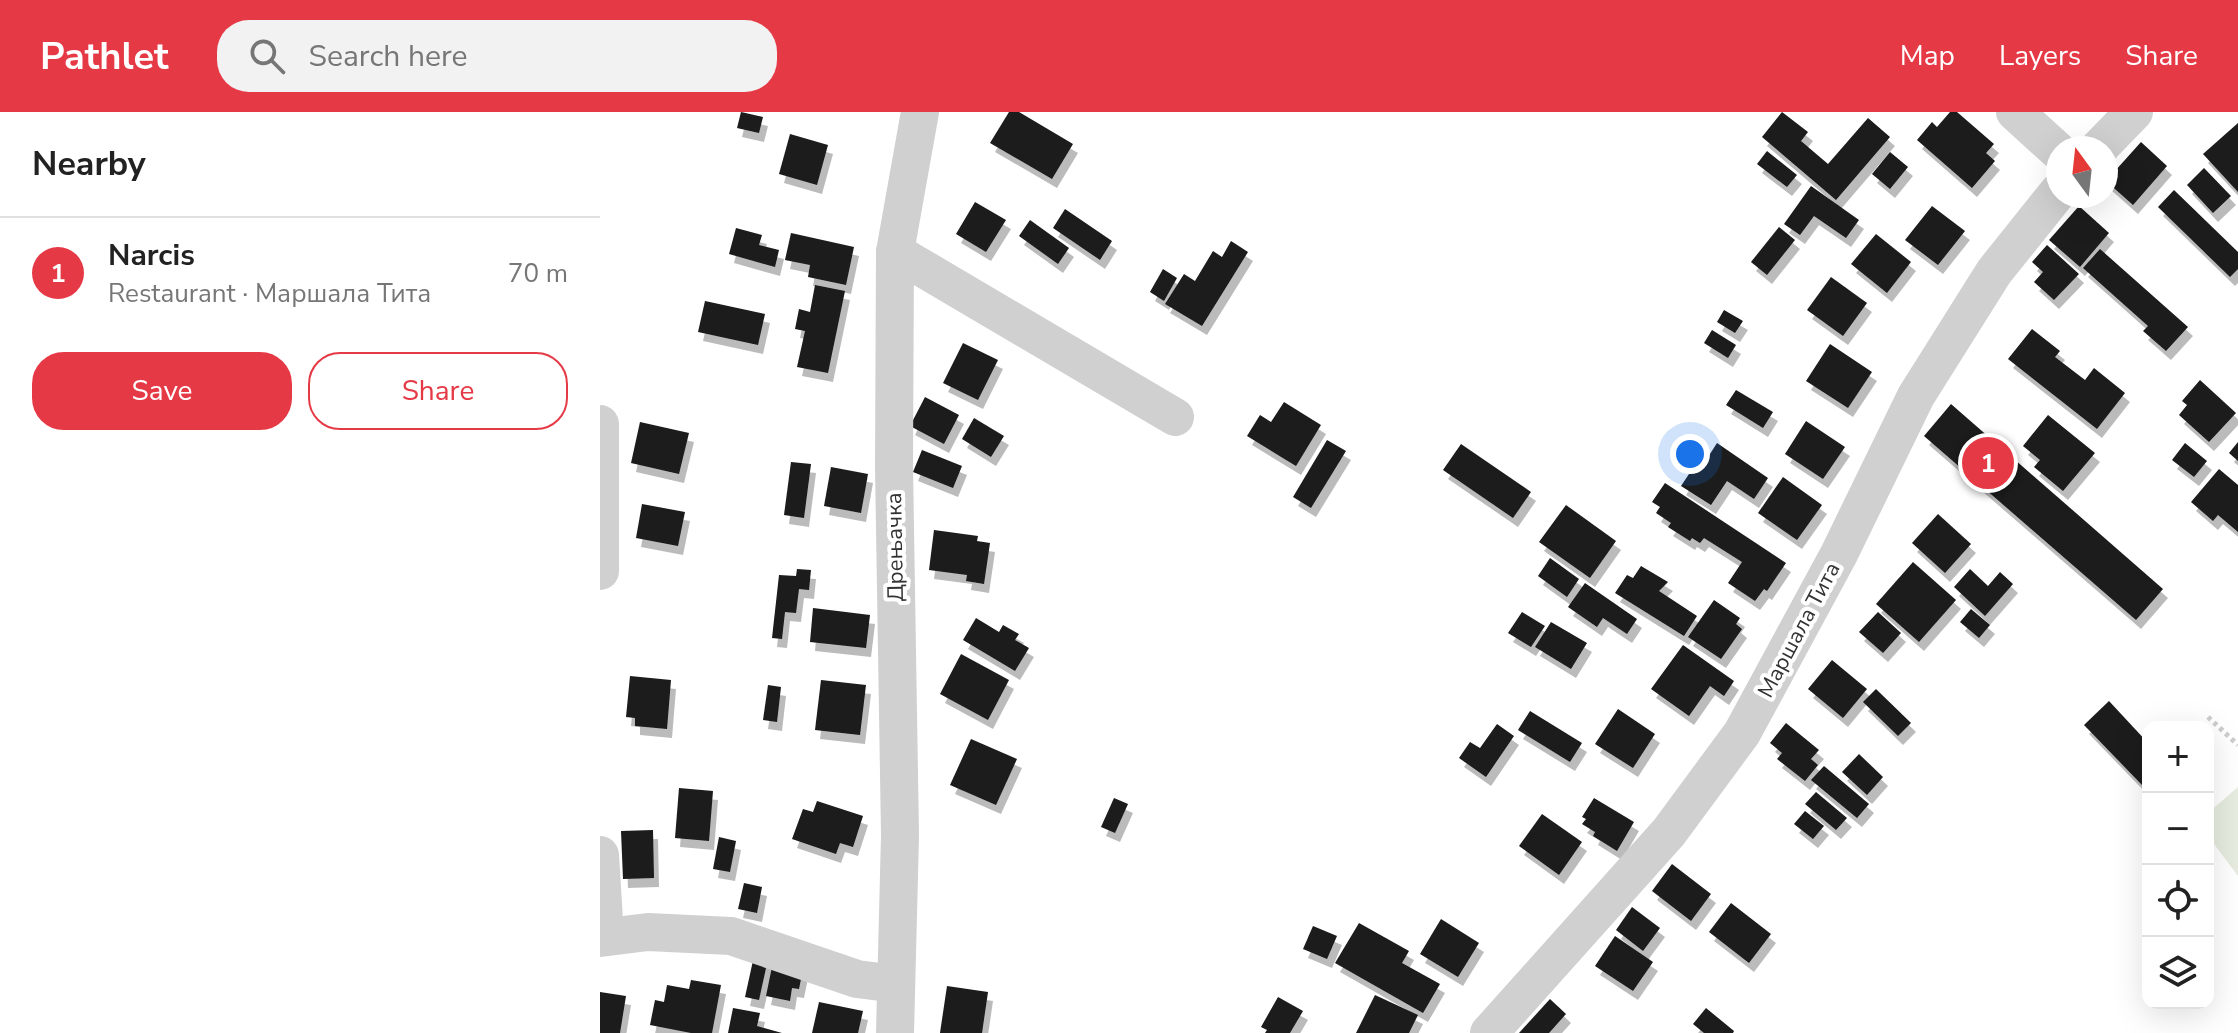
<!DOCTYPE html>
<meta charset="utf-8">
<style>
body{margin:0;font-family:"Nunito Sans",sans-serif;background:#f2f2f2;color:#222}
.controls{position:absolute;right:24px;bottom:24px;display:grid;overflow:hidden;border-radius:16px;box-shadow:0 8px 32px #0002}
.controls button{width:72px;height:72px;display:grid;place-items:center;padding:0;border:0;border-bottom:2px solid #e0e0e0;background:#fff;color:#222;font:40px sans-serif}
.compass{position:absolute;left:1446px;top:24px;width:72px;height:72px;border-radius:50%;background:#fff;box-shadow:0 8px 32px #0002;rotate:345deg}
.you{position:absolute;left:1090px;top:342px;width:28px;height:28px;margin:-20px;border:6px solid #fff;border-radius:50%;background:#1a73e8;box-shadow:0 0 0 12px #1a73e833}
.badge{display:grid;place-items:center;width:52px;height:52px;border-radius:50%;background:#e63946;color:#fff;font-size:26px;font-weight:700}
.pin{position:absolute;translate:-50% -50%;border:4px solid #fff;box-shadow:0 2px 8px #0006}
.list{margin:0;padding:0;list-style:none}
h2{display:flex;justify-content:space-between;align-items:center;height:104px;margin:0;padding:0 32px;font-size:34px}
h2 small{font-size:26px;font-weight:400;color:#767676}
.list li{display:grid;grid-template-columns:52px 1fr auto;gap:24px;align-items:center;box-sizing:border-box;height:112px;padding:0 32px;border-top:2px solid #e0e0e0}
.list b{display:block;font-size:30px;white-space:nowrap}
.list p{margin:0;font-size:26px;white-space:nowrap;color:#767676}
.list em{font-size:26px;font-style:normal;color:#767676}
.actions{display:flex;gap:16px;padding:24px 32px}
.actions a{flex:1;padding:18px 0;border:2px solid #e63946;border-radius:32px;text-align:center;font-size:28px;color:#e63946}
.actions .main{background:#e63946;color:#fff}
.icon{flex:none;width:44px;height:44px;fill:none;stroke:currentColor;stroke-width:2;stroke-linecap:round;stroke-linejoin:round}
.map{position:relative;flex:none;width:1638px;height:921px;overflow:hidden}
header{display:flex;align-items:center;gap:48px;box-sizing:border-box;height:112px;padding:0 40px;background:#e63946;color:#fff}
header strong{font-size:38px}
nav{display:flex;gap:44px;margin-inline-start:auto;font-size:28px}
.search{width:560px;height:72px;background:#f2f2f2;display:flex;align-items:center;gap:20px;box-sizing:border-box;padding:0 28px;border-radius:32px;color:#767676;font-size:30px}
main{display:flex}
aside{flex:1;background:#fff}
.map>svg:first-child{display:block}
.green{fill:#e6ecdf}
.building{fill:#1a1a1a;filter:url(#shadow)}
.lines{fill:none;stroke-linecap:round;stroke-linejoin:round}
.path{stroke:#cdcdcd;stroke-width:5;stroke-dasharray:4 4;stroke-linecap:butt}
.minor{stroke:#d0d0d0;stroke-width:38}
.labels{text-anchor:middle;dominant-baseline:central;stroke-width:8;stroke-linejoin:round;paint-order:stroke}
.street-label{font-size:22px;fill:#333;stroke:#fff}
</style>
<header>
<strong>Pathlet</strong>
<div class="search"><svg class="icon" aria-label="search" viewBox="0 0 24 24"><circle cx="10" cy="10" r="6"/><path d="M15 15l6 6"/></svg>Search here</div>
<nav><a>Map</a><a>Layers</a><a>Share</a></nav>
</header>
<main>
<aside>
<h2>Nearby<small></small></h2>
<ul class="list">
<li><span class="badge">1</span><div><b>Narcis</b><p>Restaurant · Маршала Тита</p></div><em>70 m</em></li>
</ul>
<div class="actions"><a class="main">Save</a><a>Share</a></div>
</aside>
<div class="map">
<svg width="1638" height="921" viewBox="0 0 1638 921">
<defs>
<filter id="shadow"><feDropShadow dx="5" dy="9" stdDeviation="0" flood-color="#0004"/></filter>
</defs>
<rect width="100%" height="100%" fill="#fff"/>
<polygon class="green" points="1638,675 1638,764 1608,724 1608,701"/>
<g class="building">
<polygon points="141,0 163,5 159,21 137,16"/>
<polygon points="409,0 419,0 473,32 452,67 390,31"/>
<polygon points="1182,0 1208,20 1201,29 1228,52 1268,6 1290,25 1236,88 1162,25"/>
<polygon points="1350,0 1357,0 1394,32 1386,41 1395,49 1372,76 1317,28 1332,10 1337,15"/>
<polygon points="1638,11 1638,80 1603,42"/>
<polygon points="190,22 228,33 217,73 179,62"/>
<polygon points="1541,30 1567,54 1533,93 1506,69"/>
<polygon points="1167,39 1197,63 1187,75 1157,52"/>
<polygon points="1290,40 1308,55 1290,77 1272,62"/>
<polygon points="1604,56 1631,84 1613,101 1587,73"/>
<polygon points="1211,74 1259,108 1246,126 1214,104 1200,123 1184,112"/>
<polygon points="1574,78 1638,140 1638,157 1630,165 1558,95"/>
<polygon points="375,90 406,108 386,140 356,122"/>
<polygon points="1332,94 1365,119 1338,153 1305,128"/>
<polygon points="1479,94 1509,121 1480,155 1449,128"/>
<polygon points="465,97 512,129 500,148 453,116"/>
<polygon points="430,108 469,136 458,152 419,124"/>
<polygon points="1179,115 1195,128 1167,163 1151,150"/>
<polygon points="136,116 162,123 159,133 179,138 175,155 129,142"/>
<polygon points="191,121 254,135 246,173 208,165 210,153 185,148"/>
<polygon points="1276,122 1311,150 1287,181 1251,152"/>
<polygon points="631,129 648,140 602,214 565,192 584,162 595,169 613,139 622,145"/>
<polygon points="1447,133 1479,162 1454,188 1434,170 1443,160 1432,150"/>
<polygon points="1500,137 1588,215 1566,239 1543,219 1548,214 1483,156"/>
<polygon points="563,157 577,166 564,189 550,180"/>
<polygon points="1231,165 1267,191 1243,224 1207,198"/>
<polygon points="215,173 245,179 228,261 197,255 205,219 195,217 199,197 210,200"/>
<polygon points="105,189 165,202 158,233 98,220"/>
<polygon points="1124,198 1143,209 1135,221 1117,210"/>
<polygon points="1432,217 1460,239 1455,245 1485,268 1494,256 1525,281 1497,317 1408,247"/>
<polygon points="1112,218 1136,233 1128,246 1104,231"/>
<polygon points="363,231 398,248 378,288 343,271"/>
<polygon points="1230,232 1272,260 1248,296 1206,269"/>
<polygon points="1600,268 1636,301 1609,330 1579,303 1587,293 1582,289"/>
<polygon points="1136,278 1173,300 1163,316 1126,293"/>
<polygon points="325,285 359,303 344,332 310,314"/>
<polygon points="684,290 721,313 696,354 647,324 660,303 671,310"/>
<polygon points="1351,292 1563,477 1536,508 1324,324"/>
<polygon points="1448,303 1495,341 1463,379 1434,355 1440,348 1423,334"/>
<polygon points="374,306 404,324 391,345 362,327"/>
<polygon points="1206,309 1245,335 1223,367 1185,342"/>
<polygon points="40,310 89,321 79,362 31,351"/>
<polygon points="727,328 746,339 711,396 693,385"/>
<polygon points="1638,330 1638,349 1629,341"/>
<polygon points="1117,331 1168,366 1154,387 1127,369 1111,393 1081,374 1105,338 1110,342"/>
<polygon points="1585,331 1607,349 1594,365 1572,348"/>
<polygon points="861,332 931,380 913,406 843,358"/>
<polygon points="322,338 362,354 353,376 313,360"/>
<polygon points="191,350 211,352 204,406 184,403"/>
<polygon points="231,355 268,362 261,401 224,394"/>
<polygon points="1619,357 1638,373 1638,420 1618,403 1613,409 1591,390"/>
<polygon points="1183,365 1222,393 1197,428 1158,401"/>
<polygon points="1065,371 1186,451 1167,479 1164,477 1155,489 1128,471 1142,450 1104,426 1100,431 1092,426 1090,429 1068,415 1071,411 1056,401 1060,395 1052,390"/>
<polygon points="42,392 85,400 78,434 36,426"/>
<polygon points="966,393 1016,429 990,466 939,430"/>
<polygon points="1338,402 1371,432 1345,461 1312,431"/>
<polygon points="334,418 378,424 377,429 390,431 384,472 366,469 367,463 329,458"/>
<polygon points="950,446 979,467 967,485 938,464"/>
<polygon points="1313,450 1356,488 1319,530 1276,492"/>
<polygon points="1041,454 1068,470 1059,479 1097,504 1084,524 1015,481 1027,463 1033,466"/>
<polygon points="197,457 211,458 209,478 199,477 196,501 185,500 182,527 172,526 179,463 196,464"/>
<polygon points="1370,457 1388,474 1400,460 1413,472 1385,504 1354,475"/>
<polygon points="985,471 1037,507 1027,522 1003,506 997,515 968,495"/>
<polygon points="1114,488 1140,506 1136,512 1142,517 1121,547 1088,525"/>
<polygon points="213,496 270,503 266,536 210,530"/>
<polygon points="1371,497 1390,513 1379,526 1360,510"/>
<polygon points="922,500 945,514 931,535 908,521"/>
<polygon points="1278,500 1301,521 1283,541 1259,520"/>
<polygon points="376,506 399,520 403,513 419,522 415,528 429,536 415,559 363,528"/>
<polygon points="951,510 987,531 971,557 935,535"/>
<polygon points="1083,533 1134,569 1124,584 1110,574 1089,604 1051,577"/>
<polygon points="361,542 409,568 388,608 340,582"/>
<polygon points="1232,548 1267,577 1243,606 1208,577"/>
<polygon points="30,564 71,568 67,617 35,614 35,606 26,605"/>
<polygon points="221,568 266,573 260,623 215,618"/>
<polygon points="168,573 181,575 177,610 163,608"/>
<polygon points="1276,577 1311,611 1298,624 1263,590"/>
<polygon points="1509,589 1548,631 1548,669 1543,674 1484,613"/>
<polygon points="1018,597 1055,622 1033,656 995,632"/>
<polygon points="930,599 982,631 970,650 918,618"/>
<polygon points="1186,611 1219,638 1211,647 1218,653 1205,669 1177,647 1182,641 1170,631"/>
<polygon points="897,612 914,624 886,665 859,646 870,630 880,636"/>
<polygon points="371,627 417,647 396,693 350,673"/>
<polygon points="1259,642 1283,665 1267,683 1242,660"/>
<polygon points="1224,654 1269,692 1257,706 1211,668"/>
<polygon points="79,676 113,679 109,729 75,726"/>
<polygon points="1216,680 1247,706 1236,718 1205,692"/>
<polygon points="514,686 528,692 515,721 501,715"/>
<polygon points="994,686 1034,710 1017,739 993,724 995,720 982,712 986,707 982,705"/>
<polygon points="217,689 263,704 253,735 240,731 236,742 192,727 203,697 213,700"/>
<polygon points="1205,699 1224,714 1213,727 1194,712"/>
<polygon points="942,702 982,730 959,763 919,734"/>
<polygon points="53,718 54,766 23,767 21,719"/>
<polygon points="119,725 136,729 130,760 113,757"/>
<polygon points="1072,752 1111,782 1091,809 1052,779"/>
<polygon points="144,771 162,775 157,801 138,797"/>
<polygon points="1131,791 1171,822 1149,851 1109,820"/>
<polygon points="1032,795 1060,816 1043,839 1016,818"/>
<polygon points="841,807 879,831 858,865 820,842"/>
<polygon points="759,811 809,839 802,851 840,872 823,901 735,851"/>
<polygon points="713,814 737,824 727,847 703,837"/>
<polygon points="1015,824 1053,850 1033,879 995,854"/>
<polygon points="154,844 168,847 159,888 145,885"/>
<polygon points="174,845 204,852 199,877 192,876 190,889 166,884"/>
<polygon points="91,868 121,873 112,921 91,921 50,913 55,888 64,890 67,873 89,877"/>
<polygon points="347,874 388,880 382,921 340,921"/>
<polygon points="0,880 26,884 20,921 0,921"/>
<polygon points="775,883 818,903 809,921 756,921"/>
<polygon points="678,885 703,899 690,921 665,921 667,918 661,915"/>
<polygon points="950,887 966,902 949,921 919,921"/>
<polygon points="219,890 263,899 258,921 212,921"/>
<polygon points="133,896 160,901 157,914 182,921 128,921"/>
<polygon points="1106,896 1134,919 1133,921 1104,921 1093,912"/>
</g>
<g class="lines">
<polyline class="path" points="1608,605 1638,633"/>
<g class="minor">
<polyline points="1415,0 1458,39"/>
<polyline points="1499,36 1534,0"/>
<polyline points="295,140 575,305"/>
<polyline points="0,312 0,459"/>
<polyline points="0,743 5,825"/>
<polyline points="0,826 48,820 131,824 257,867 296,872"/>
<polyline points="295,921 300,723 294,355 295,140 320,0"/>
<polyline points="889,921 1069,720 1142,621 1239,442 1316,284 1394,160 1458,80"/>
</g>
</g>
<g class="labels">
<g class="street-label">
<text transform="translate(295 435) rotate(-91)">Дрењачка</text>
<text transform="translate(1199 518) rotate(-62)">Маршала Тита</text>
</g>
</g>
</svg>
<div class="controls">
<button>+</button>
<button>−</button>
<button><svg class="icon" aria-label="locate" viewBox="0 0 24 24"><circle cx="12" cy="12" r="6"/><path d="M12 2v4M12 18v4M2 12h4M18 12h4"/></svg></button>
<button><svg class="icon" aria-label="layers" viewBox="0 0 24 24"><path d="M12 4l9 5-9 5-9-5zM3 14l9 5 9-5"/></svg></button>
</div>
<svg class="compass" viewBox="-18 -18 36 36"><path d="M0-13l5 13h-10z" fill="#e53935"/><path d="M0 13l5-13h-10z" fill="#767676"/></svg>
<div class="you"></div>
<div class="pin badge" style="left:1388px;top:351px">1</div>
</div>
</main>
